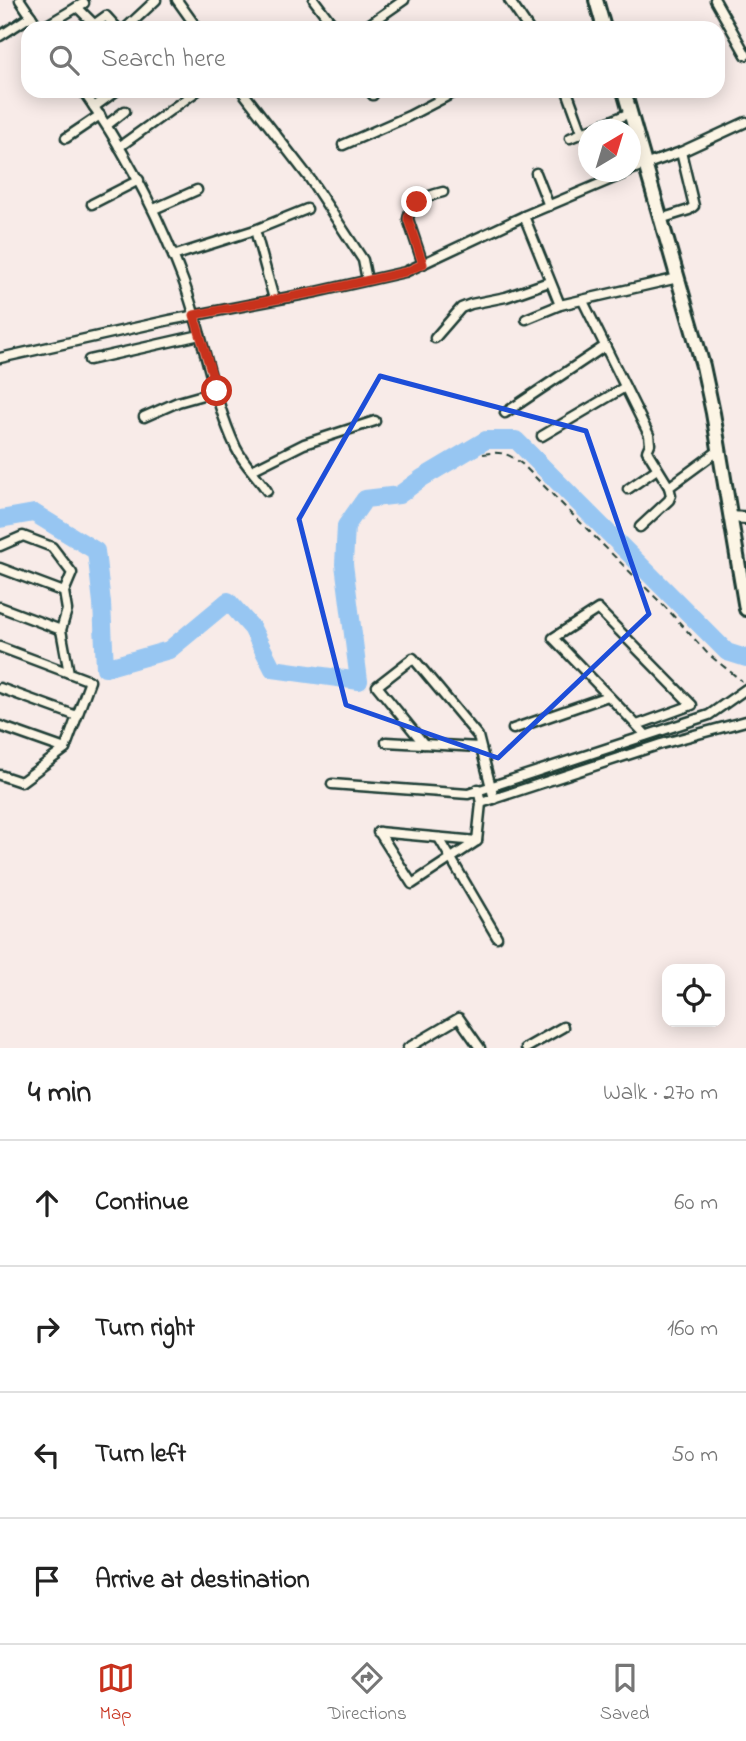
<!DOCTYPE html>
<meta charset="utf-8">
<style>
body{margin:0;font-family:"Indie Flower",sans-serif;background:#f6f6f6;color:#222}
.controls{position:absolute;right:21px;bottom:21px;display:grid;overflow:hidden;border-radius:14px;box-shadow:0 4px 18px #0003}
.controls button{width:63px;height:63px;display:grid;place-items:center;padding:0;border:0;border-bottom:2px solid #e0e0e0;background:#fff;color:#222;font:35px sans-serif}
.compass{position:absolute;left:578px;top:119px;width:63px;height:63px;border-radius:50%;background:#fff;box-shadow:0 4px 18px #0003;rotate:38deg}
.stop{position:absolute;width:21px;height:21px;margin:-16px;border:5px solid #c8321e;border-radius:50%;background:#fff}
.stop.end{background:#c8321e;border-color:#fff;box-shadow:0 2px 7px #0008}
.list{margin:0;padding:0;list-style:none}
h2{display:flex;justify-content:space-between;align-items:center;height:91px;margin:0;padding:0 28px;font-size:30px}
h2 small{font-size:23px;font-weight:400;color:#767676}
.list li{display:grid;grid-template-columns:46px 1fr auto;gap:21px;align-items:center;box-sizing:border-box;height:126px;padding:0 28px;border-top:2px solid #e0e0e0}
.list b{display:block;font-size:26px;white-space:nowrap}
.list em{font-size:23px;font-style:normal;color:#767676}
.icon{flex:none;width:38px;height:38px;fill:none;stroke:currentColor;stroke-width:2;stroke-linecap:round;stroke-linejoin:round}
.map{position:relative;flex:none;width:746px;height:1048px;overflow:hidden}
.search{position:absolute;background:#fff;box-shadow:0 4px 18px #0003;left:21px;right:21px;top:21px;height:77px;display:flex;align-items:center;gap:18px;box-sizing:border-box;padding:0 24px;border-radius:21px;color:#767676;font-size:26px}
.sheet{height:595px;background:#fff}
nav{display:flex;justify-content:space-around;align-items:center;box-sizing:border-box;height:98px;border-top:2px solid #e0e0e0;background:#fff;font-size:19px;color:#767676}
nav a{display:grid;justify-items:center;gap:4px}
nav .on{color:#c8321e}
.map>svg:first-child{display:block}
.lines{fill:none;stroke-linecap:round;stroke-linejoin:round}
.river{stroke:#97c6f2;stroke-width:18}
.street-casing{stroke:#1f3d34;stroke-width:13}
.secondary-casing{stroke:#1f3d34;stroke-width:16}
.primary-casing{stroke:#1f3d34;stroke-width:18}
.path{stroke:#1f3d34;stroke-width:2;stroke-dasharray:7 5;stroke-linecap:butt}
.street{stroke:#fcf5e5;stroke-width:8}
.secondary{stroke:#fcf5e5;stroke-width:10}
.primary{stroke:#fcf5e5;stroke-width:12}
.route{stroke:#c8321e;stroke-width:9}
.marked{fill:none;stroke:#1d4ed8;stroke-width:5;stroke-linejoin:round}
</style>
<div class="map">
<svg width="746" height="1048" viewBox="0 0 746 1048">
<rect width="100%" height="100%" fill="#f8ebe8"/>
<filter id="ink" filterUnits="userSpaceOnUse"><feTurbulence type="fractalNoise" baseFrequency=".0143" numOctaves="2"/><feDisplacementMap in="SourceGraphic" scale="14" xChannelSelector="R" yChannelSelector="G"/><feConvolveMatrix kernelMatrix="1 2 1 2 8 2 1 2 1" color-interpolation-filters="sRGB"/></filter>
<g filter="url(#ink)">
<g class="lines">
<polyline class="river" points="0,519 34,513 96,551 102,603 105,668 169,650 228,601 252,628 273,669 359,681 344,564 346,526 365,499 399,495 422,478 486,440 516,440 727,652 746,658"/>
<g class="street-casing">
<g id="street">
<polyline points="20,0 39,28"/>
<polyline points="177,0 197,28"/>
<polyline points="314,0 335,28"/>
<polyline points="509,0 528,28"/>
<polyline points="715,0 746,55"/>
<polyline points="77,7 98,28"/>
<polyline points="95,24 106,16 117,28"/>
<polyline points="42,28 84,3"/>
<polyline points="126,28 156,0"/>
<polyline points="364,28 404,0"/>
<polyline points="0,36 31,16"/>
<path d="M83 91C125 150 157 212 183 280 203 333 212 397 236 448 244 464 258 477 267 491"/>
<polyline points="242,91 310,179 363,260 367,280"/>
<polyline points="370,91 373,95"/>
<polyline points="567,91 582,132"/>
<polyline points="94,107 116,91"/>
<polyline points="107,125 125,111"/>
<polyline points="66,138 100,115"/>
<polyline points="570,138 630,113"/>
<polyline points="343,145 409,116 457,91"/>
<polyline points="119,147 197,91"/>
<polyline points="630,170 681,152 746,122"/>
<polyline points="536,173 549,206"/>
<polyline points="92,204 139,180"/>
<polyline points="154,209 197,190"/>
<polyline points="524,216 560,305 678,278"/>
<polyline points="660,219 689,210 694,206 681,152"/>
<polyline points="255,230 274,299"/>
<polyline points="173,256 255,230 307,209"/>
<path d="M423 264 408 219C410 201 427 196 443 192"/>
<polyline points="583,301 649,435 650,444 647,451 669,487"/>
<polyline points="526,319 560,305"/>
<polyline points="435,338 461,308 471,304 506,297 549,282"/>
<polyline points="0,358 170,320 316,292 405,272 524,216 628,172"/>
<polyline points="89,360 200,335"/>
<polyline points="505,413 605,346"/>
<polyline points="144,417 178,402 217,391"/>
<polyline points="542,436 625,387"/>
<polyline points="252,470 304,444 375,421"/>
<polyline points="628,489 657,469"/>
<polyline points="640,527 669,500 671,495 669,487 718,451"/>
<polyline points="0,546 23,536 52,547 72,573 64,592 67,610 61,630 69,673 90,681 65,749 21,782 0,775"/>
<polyline points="0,568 64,592"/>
<polyline points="0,607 61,630"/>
<polyline points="0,647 69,673"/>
<polyline points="0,688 77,716"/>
<path d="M637 725 692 705 598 609 553 638C584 670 615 703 646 735"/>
<polyline points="0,726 65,749"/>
<polyline points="513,729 608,696"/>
<polyline points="386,742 479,747"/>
<polyline points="424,744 377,686 413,658 478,736 494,799"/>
<polyline points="332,784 468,794 709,715 746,689"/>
<polyline points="481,803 661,744 746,721"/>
<polyline points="378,832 477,841"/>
<polyline points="379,832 412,884 477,841 481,803 478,789"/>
<polyline points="439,838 497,937"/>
<polyline points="408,1048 459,1018 480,1048"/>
<polyline points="526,1048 563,1027"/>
</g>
</g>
<g class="secondary-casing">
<polyline id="secondary" points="730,517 746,518"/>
</g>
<g class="primary-casing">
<g id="primary">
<polyline points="596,0 604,28"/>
<polyline points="624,91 703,366 713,413 746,609"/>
</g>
</g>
<path class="path" d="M483 454C500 451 508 453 522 464L669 611 708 654 742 681"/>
<use href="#street" class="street"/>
<use href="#secondary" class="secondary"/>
<use href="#primary" class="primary"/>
</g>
</g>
<g class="lines" filter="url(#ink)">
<polyline class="route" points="217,391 194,315 316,292 405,272 423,264 408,219 409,213 417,202"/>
</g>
<path class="marked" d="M380 376 586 431 649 614 498 758 346 705 299 519Z"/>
</svg>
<div class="controls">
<button><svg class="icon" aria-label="locate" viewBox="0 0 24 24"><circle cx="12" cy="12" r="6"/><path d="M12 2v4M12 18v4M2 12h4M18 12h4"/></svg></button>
</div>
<svg class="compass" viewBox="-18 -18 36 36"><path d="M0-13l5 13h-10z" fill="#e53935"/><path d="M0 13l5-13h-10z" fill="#767676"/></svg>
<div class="stop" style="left:217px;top:391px"></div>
<div class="stop end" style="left:417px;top:202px"></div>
<div class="search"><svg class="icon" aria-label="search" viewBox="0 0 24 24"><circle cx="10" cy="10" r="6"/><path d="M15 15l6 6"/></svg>Search here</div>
</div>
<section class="sheet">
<h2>4 min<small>Walk · 270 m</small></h2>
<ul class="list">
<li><svg class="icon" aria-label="ahead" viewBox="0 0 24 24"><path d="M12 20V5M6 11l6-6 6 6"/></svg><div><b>Continue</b></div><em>60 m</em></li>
<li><svg class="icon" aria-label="right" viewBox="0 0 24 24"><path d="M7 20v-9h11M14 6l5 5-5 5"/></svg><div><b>Turn right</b></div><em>160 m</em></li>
<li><svg class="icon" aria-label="left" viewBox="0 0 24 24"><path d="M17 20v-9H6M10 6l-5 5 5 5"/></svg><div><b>Turn left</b></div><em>50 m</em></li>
<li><svg class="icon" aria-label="arrive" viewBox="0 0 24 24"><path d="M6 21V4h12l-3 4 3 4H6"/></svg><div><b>Arrive at destination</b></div></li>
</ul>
</section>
<nav>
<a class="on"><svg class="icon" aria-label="map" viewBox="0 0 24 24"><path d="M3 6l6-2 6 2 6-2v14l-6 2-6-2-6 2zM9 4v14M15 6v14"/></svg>Map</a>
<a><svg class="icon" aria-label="directions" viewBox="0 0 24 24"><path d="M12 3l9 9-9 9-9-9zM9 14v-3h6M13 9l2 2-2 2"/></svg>Directions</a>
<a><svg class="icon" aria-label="saved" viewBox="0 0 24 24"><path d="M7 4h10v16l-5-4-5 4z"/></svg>Saved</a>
</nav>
